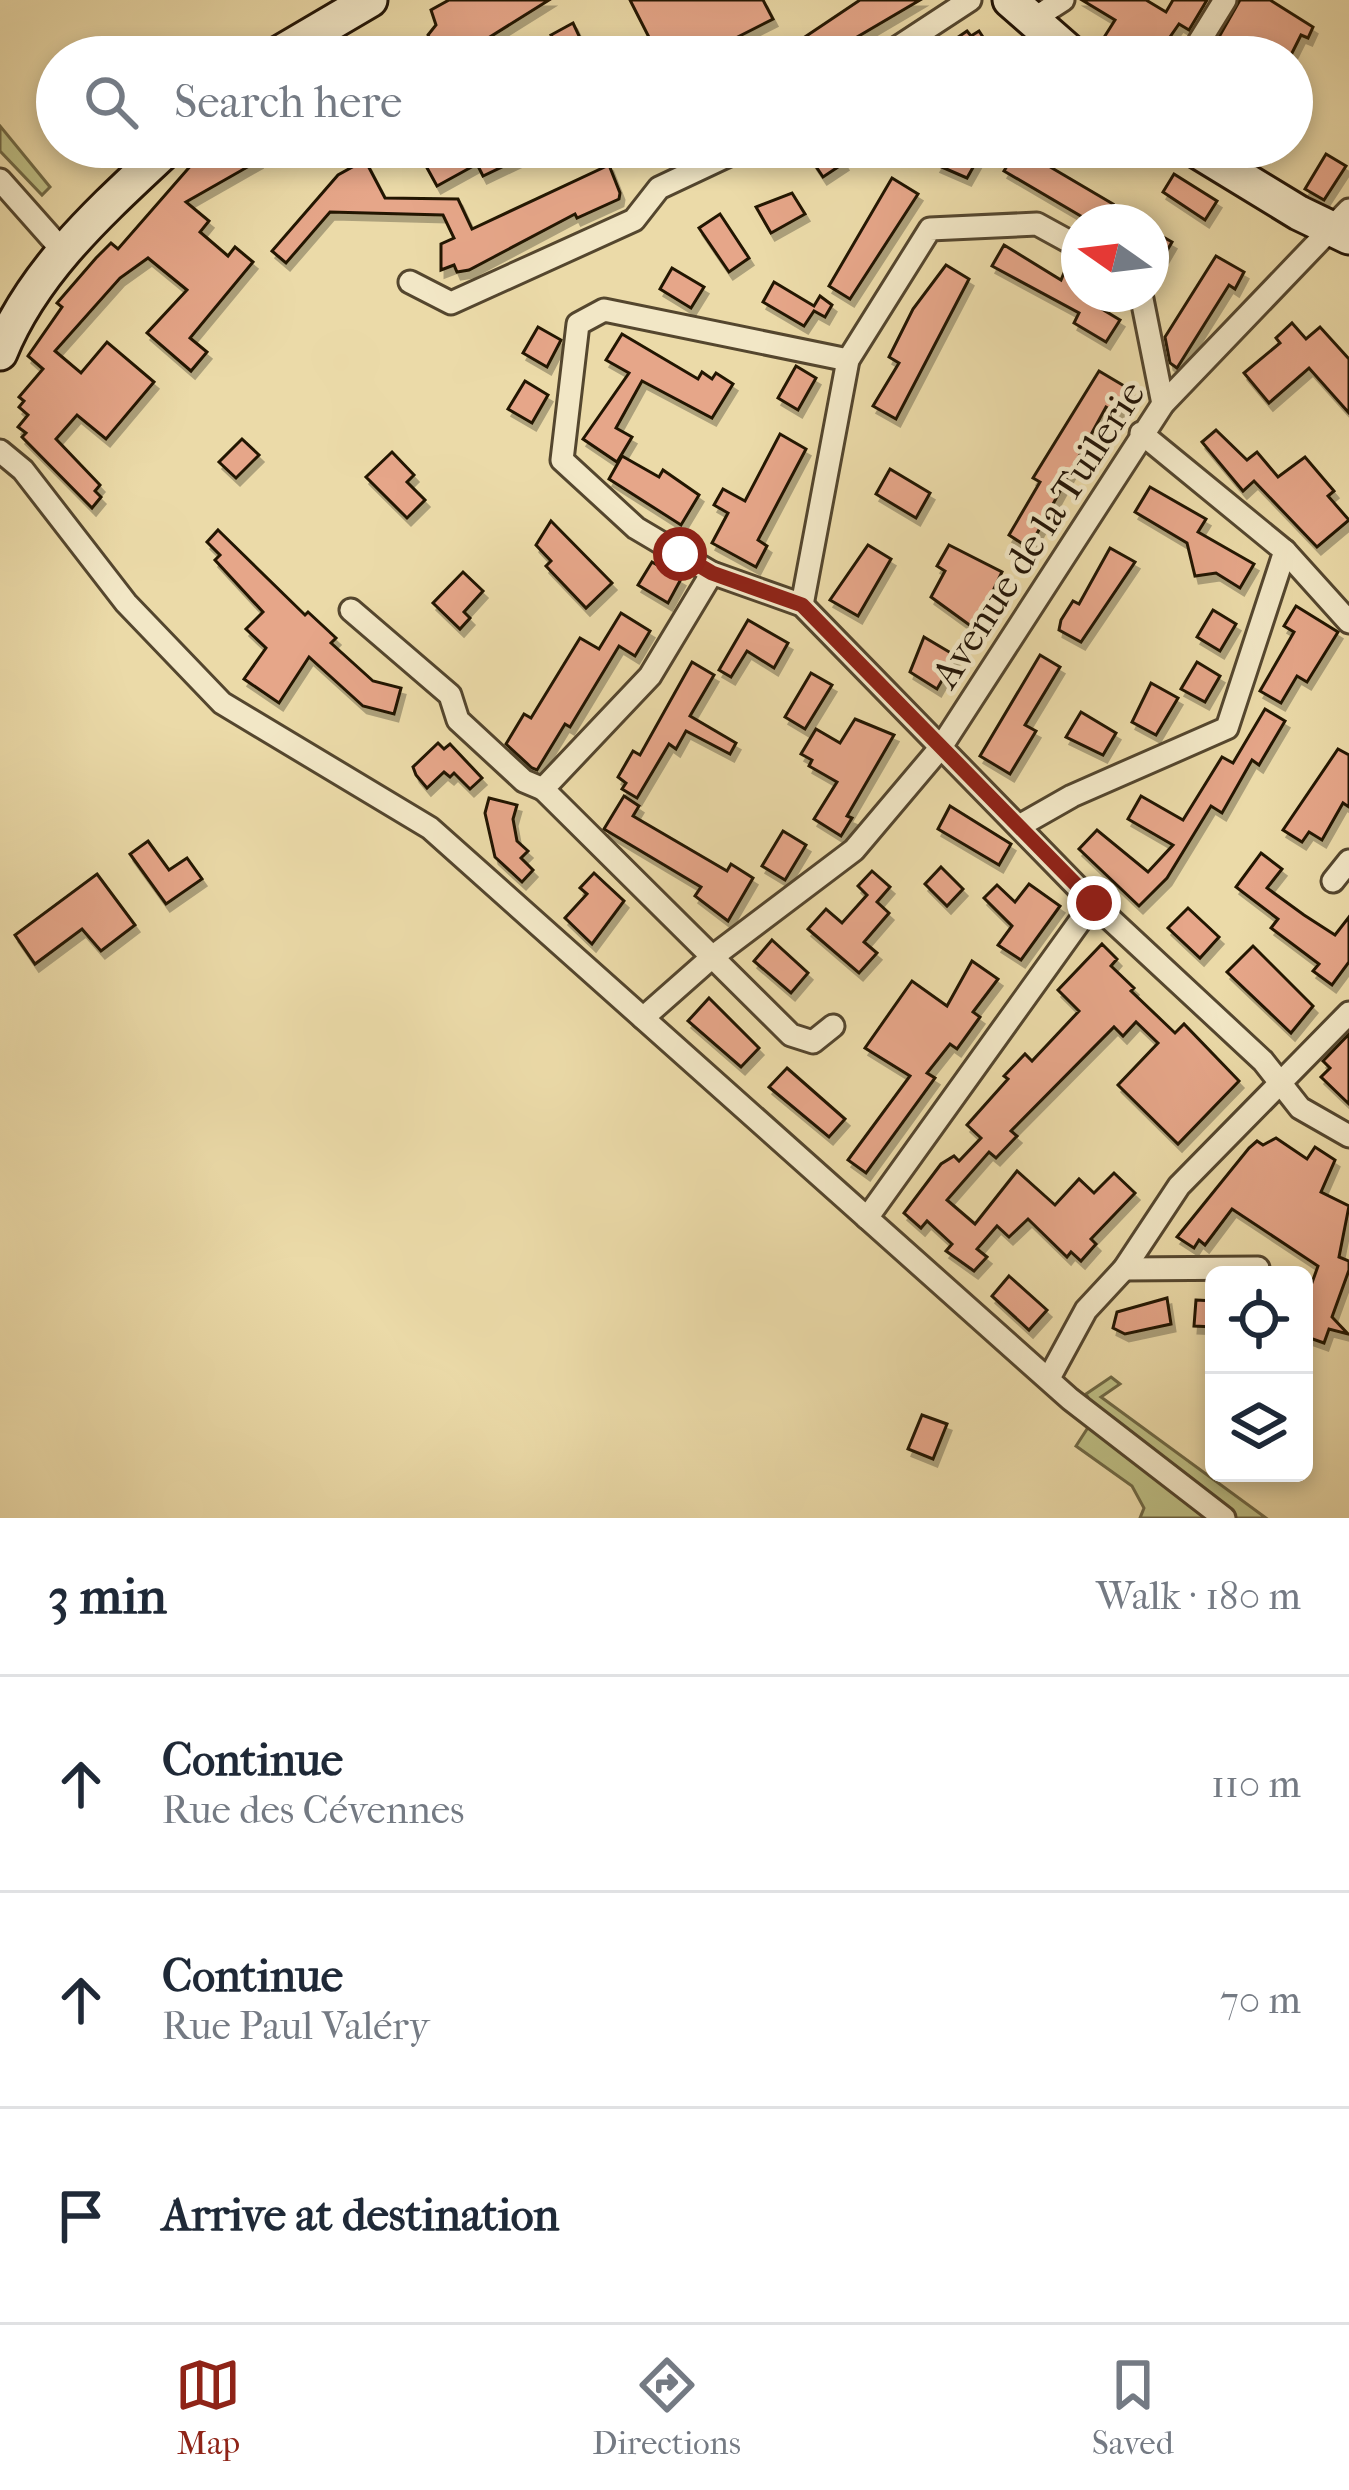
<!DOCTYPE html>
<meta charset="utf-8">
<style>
body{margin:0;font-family:"IM FELL French Canon",serif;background:#f6f6f7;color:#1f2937}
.controls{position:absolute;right:36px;bottom:36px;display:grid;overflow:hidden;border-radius:18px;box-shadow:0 6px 18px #0003}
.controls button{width:108px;height:108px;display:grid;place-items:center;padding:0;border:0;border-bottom:3px solid #e0e1e3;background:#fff;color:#1f2937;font:60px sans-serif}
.compass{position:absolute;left:1061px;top:204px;width:108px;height:108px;border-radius:50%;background:#fff;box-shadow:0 6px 18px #0003;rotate:284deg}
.stop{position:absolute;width:36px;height:36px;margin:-27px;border:9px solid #8f2418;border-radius:50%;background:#fff}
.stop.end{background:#8f2418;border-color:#fff;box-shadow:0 3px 12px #0008}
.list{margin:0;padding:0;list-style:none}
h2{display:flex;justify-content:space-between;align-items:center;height:156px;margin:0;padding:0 48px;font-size:51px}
h2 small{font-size:39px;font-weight:400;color:#747a83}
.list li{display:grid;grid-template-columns:78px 1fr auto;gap:36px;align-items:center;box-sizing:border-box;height:216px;padding:0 48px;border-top:3px solid #e0e1e3}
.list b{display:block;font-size:45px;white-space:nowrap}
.list p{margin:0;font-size:39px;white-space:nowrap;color:#747a83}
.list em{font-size:39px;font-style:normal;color:#747a83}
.icon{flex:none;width:66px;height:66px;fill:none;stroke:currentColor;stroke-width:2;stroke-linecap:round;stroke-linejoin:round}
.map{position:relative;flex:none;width:1349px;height:1518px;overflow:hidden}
.search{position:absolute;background:#fff;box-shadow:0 6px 18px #0003;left:36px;right:36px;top:36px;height:132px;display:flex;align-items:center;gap:30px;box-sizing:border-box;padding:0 42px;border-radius:66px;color:#747a83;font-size:45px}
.sheet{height:804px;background:#fff}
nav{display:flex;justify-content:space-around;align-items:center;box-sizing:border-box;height:168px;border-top:3px solid #e0e1e3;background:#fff;font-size:33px;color:#747a83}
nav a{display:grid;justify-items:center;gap:6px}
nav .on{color:#8f2418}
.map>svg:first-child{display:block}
.green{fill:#bdbe84;stroke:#706945;stroke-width:3}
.building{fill:#e6a689;stroke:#221406;stroke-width:3;filter:url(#shadow)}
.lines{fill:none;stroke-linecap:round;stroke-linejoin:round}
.street-casing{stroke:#54462e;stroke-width:27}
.secondary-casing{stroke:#221406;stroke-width:39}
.street{stroke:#f2e7c6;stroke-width:21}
.secondary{stroke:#f2e7c6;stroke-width:33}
.route{stroke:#8f2418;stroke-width:15}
.labels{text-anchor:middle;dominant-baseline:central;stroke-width:9;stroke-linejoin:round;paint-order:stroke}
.street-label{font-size:39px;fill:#221406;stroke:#f2e7c6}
</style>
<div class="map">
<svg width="1349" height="1518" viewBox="0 0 1349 1518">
<defs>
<filter id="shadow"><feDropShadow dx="4" dy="7" stdDeviation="0" flood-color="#0004"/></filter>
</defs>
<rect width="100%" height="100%" fill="#ebdaa8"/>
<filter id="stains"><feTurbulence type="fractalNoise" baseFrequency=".00167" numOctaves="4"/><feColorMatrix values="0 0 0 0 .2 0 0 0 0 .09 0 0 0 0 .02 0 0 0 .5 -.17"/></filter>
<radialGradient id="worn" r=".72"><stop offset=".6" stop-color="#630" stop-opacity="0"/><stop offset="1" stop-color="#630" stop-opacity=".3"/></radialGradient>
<g class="green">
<polygon points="0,126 50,187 42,195 0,151"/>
<polygon points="1111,1377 1120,1384 1101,1397 1266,1518 1233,1518 1093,1406 1086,1394"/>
<polygon points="1089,1426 1205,1518 1140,1518 1144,1508 1132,1486 1076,1446"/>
</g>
<g class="building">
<polygon points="449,0 549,0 477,45 483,57 440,57 428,35 436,25 431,10"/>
<polygon points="630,0 763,0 773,19 720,46 728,57 659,57"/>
<polygon points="860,0 920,0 823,57 775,57"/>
<polygon points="1082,0 1146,0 1166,12 1173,0 1207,0 1189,30 1179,24 1156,57 1115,57 1098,47 1115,20"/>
<polygon points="1240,0 1270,0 1313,27 1308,38 1301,35 1290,57 1253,42 1245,57 1239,57 1215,44"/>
<polygon points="573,23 581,40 560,51 551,35"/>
<polygon points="967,31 971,36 979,31 996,57 929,57"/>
<polygon points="207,147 248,147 258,161 186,202 209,221 200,232 228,256 235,247 253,262 190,338 207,352 191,371 147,333 187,290 148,258 120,278 55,351 81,373 107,342 154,382 106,439 77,415 56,439 100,485 95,491 101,497 92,508 22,437 26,433 18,427 28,415 19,407 24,401 19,397 43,369 28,356 62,307 57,303 96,258 111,243 118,249"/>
<polygon points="434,147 544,147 483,176 477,164 437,186 420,155"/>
<polygon points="803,147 834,147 844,163 823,177"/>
<polygon points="948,147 966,147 980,155 967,178 937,165"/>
<polygon points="1018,148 1113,204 1102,222 1091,222 1004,171"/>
<polygon points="1326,154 1346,166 1324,200 1305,189"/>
<polygon points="365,160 385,198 458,199 472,229 609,165 620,193 619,199 577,218 575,214 469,270 457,272 454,265 441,270 441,244 454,238 443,215 330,212 286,263 272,251 338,175"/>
<polygon points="1174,174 1217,201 1205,220 1163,192"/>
<polygon points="892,178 918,194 850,299 829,286"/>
<polygon points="792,193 805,214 771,233 756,207"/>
<polygon points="720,214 749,258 729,272 699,228"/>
<polygon points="1151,230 1172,242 1151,278"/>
<polygon points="1004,245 1061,280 1064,273 1079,282 1079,294 1091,294 1087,300 1120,320 1106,342 1074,323 1079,313 992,266"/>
<polygon points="1216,256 1244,272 1235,289 1229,285 1177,368 1170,363 1165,337"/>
<polygon points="946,265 969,279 896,419 873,406 899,363 889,357 913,309"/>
<polygon points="672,268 704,287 691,308 660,289"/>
<polygon points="774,282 814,306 820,296 832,305 825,317 814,311 804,326 763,302"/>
<polygon points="1292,323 1306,339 1320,327 1349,359 1349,413 1309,368 1269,403 1244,373 1280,343 1276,338"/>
<polygon points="538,327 561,340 547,367 523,353"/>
<polygon points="622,334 698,379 702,372 712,379 716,373 733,384 712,418 642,381 616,428 632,437 617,462 583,439 629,373 606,360"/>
<polygon points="796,366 816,378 798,410 778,398"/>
<polygon points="1099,371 1131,390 1118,414 1106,407 1029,548 1009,535 1040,482 1033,478"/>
<polygon points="525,381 548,395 532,423 508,409"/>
<polygon points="1216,430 1247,460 1257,452 1278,477 1305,457 1334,491 1328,496 1349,520 1317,547 1254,481 1243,491 1202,442"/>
<polygon points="780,434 806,449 758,540 767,546 756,567 712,543 728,513 714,505 723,489 745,501"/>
<polygon points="242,439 259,455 236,478 219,462"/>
<polygon points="392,452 414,475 407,482 425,500 407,518 366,477"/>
<polygon points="622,456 659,477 663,470 699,495 681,525 609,479"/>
<polygon points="890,469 930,493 916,518 876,494"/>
<polygon points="1150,487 1206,519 1198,532 1254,564 1240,588 1216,573 1195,576 1187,543 1135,512"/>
<polygon points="551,521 612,583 586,608 546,566 551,561 536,545"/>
<polygon points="218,530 305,615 308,612 336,638 331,643 373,681 401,688 394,714 363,706 309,657 279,703 244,679 266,648 246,629 263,612 215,560 220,555 207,542"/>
<polygon points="868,545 891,559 858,616 830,600"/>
<polygon points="949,545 1002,572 975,629 931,597 945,571 937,566"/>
<polygon points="1110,548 1135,562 1081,642 1059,630 1061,620 1073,601 1079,604"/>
<polygon points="652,562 681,579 668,603 638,585"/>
<polygon points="463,572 483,591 464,612 470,618 460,629 433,603"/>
<polygon points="1296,606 1338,632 1307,682 1297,676 1281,703 1260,691 1294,632 1284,626"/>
<polygon points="1213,610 1236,624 1220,651 1197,637"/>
<polygon points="621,613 650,631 635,656 619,646 570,727 565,724 537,770 532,768 506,744 524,714 531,718 580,638 599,649"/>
<polygon points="748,620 788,643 774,668 747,651 731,677 719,670"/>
<polygon points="924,637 956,656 937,689 910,672"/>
<polygon points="1040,655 1060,667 1025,725 1036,731 1010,774 980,756"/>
<polygon points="692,662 714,675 690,716 736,743 730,754 686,731 676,749 669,744 637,798 622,789 626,783 618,777 633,751 640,755"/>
<polygon points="1197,662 1220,676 1205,702 1181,689"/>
<polygon points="811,673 832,685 805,729 785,717"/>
<polygon points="1151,683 1178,698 1156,735 1132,722"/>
<polygon points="1265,709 1285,721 1259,765 1252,760 1222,813 1211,806 1167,878 1139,906 1079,849 1097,830 1148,872 1173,845 1128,819 1141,796 1183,820 1222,757 1233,763"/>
<polygon points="1081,712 1116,733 1103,755 1066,737"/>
<polygon points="855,719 894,735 847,816 852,818 841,836 814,819 837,782 809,766 812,760 801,754 816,729 840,743"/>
<polygon points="438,743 444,749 450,744 482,778 470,789 454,773 450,777 444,772 427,788 416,775 413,767"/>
<polygon points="1338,749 1349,755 1349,807 1343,803 1322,840 1309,832 1302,842 1283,830"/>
<polygon points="624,796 639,806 633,816 727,871 731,864 753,878 728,921 695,896 701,887 604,829"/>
<polygon points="489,798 517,805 513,819 517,841 528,851 521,858 533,870 522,882 495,857 485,813"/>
<polygon points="950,806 1011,844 999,865 938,829"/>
<polygon points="783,831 806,845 785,880 762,866"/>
<polygon points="148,841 169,870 187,858 202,879 166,904 130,854"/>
<polygon points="1261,853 1282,869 1267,888 1304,915 1335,935 1349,917 1349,962 1332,985 1313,971 1319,964 1271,928 1278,919 1236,887"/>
<polygon points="941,867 963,889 947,906 925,884"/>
<polygon points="872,871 890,887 877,902 889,913 864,942 877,953 859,973 808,929 826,909 842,923 867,895 858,886"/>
<polygon points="594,873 624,901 592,944 565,918 587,894 580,888"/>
<polygon points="97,874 135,925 101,951 82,929 35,964 15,935"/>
<polygon points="1029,884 1060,906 1021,960 998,945 1012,926 984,898 997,885 1015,902"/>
<polygon points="1188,908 1219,937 1200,958 1168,928"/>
<polygon points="772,940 808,973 791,993 754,961"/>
<polygon points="1102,944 1117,959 1111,966 1134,988 1131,991 1175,1033 1184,1024 1239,1081 1178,1144 1118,1085 1158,1043 1136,1022 1123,1036 1114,1027 1011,1131 1017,1136 996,1158 989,1152 947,1200 975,1224 1017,1171 1055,1205 1079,1179 1094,1193 1114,1173 1135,1193 1091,1239 1096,1244 1081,1261 1071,1252 1067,1257 1028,1219 1009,1237 997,1226 977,1249 987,1257 974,1271 946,1251 952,1244 927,1221 921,1228 904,1213 941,1164 954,1156 959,1161 981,1138 967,1125 1008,1079 1004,1076 1025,1054 1032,1061 1079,1011 1058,990"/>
<polygon points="1253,946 1313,1006 1291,1033 1227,972"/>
<polygon points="972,961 998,979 973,1012 980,1017 957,1049 950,1044 927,1073 935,1078 866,1173 848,1160 910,1076 865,1048 912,981 947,1006"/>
<polygon points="709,998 759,1048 741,1067 688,1021"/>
<polygon points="1349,1034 1349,1104 1321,1077 1330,1068 1323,1061"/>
<polygon points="787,1068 845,1119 829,1137 769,1087"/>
<polygon points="1276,1138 1307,1159 1315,1147 1335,1160 1321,1192 1349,1206 1339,1257 1349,1261 1349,1270 1332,1317 1348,1334 1329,1329 1324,1343 1304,1336 1304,1305 1318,1266 1232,1209 1205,1245 1199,1240 1194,1248 1177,1237 1249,1148 1257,1141 1263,1145"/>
<polygon points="1009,1276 1047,1310 1029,1330 992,1296"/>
<polygon points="1167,1298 1171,1324 1125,1334 1113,1328 1117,1312"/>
<polygon points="1196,1300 1214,1301 1214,1327 1194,1326"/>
<polygon points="922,1415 947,1424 933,1459 908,1449"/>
</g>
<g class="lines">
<g class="street-casing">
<g id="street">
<polyline points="1032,20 1063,0"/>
<polyline points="883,57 970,0"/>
<polyline points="1200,57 1199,42 1225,0"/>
<polyline points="0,180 63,251"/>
<polyline points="410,282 451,303 634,220 659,188 746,147"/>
<polyline points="1141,294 1163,404"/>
<polyline points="848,360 604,310 578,324 562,460 636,528 712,573 802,605 1093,903 1263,1061 1300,1108 1349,1136"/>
<polyline points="0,451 23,470 126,603 222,703 430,828 1070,1399 1224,1518"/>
<polyline points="1285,551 1349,622"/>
<polyline points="712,573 650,676 543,789 791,1035 813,1042 833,1026"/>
<polyline points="802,605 848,360 930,229 1037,224 1079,247"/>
<polyline points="351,610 450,695 458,720 524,781 543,789"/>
<polyline points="1021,825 1072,796 1227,728 1285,551 1141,433"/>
<polyline points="1333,881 1349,861"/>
<polyline points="643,1018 711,958 854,850 941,747 1163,404 1349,210"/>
<polyline points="867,1218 1093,903"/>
<polyline points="1124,1269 1258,1268"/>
<polyline points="1049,1378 1086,1310 1124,1269 1179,1186 1349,1013"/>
</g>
</g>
<g class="secondary-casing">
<g id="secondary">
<polyline points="1010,0 1075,57"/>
<polyline points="273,57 370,0"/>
<polyline points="1191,147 1299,213 1349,237"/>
<path d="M0 353C34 269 104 208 169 147"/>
</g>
</g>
<use href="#street" class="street"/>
<use href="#secondary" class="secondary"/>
</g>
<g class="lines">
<polyline class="route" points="680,554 712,573 802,605 1094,903"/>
</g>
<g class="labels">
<g class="street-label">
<text transform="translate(1038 534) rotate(-57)">Avenue de la Tuilerie</text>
</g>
</g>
<rect width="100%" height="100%" filter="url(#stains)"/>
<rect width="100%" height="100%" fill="url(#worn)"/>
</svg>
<div class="controls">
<button><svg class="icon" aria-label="locate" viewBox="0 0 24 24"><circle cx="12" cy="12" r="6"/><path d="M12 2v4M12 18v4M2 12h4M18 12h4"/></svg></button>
<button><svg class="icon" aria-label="layers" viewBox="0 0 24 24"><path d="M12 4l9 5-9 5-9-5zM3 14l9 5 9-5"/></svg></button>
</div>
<svg class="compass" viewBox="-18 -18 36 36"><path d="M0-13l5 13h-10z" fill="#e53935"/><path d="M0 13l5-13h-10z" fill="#747a83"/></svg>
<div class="stop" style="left:680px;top:554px"></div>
<div class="stop end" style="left:1094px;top:903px"></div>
<div class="search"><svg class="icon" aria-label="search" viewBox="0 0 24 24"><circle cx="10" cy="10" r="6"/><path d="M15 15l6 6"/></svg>Search here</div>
</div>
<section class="sheet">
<h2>3 min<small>Walk · 180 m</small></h2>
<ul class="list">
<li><svg class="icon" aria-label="ahead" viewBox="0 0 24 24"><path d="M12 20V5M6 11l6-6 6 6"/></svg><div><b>Continue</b><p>Rue des Cévennes</p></div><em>110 m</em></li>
<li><svg class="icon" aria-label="ahead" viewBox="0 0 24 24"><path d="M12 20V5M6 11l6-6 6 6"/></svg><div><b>Continue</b><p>Rue Paul Valéry</p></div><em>70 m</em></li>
<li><svg class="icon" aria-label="arrive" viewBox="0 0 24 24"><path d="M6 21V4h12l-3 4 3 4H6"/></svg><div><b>Arrive at destination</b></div></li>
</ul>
</section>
<nav>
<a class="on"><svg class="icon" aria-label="map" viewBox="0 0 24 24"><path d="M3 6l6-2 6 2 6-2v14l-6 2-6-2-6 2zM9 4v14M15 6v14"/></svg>Map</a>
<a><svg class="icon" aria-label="directions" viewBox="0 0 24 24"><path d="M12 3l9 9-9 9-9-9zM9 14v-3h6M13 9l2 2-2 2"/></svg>Directions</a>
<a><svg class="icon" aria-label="saved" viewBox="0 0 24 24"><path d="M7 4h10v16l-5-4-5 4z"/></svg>Saved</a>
</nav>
